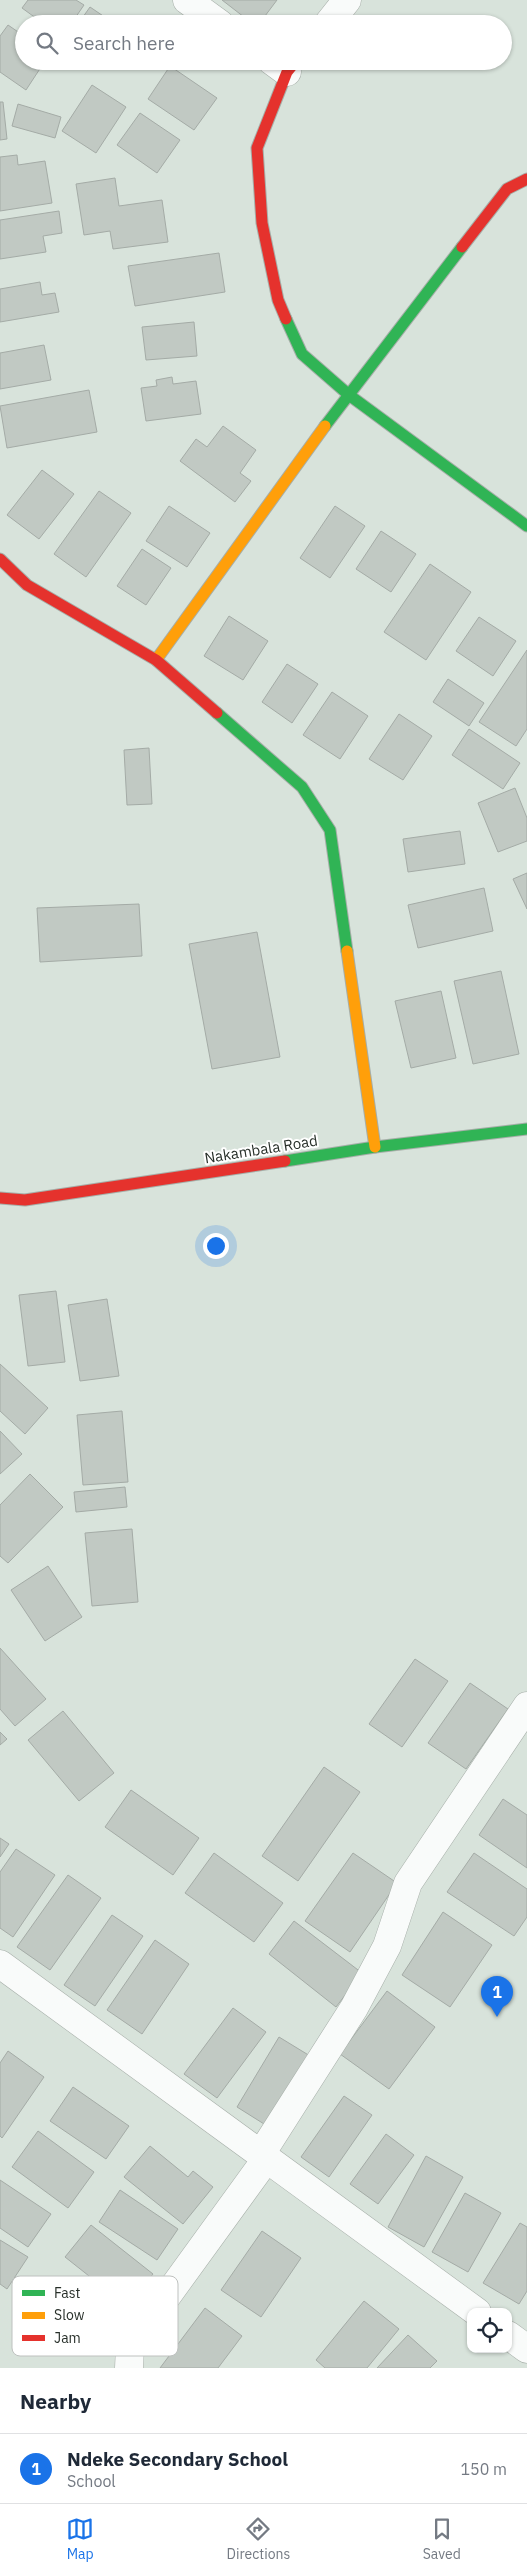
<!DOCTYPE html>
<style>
body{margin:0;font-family:"IBM Plex Sans",sans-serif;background:#f2f2f3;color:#1f2937}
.controls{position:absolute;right:15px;bottom:15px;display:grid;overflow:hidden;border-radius:10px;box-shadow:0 1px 4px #0004}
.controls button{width:45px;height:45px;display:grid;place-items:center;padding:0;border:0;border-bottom:1px solid #e0e1e3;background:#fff;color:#1f2937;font:25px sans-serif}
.you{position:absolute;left:215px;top:1245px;width:18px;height:18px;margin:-12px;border:4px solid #fff;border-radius:50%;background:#1a73e8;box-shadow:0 0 0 8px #1a73e833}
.badge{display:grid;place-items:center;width:32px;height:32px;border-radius:50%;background:#1a73e8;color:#fff;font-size:16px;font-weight:700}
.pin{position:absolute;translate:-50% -41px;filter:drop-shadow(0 1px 2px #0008)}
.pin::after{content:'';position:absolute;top:26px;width:18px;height:15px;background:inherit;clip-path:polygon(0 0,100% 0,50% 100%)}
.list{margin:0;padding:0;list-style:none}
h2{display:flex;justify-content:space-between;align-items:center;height:65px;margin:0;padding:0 20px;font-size:21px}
h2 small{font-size:16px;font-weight:400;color:#747a83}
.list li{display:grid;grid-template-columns:32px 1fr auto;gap:15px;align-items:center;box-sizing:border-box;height:70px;padding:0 20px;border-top:1px solid #e0e1e3}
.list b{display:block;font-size:19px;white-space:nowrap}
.list p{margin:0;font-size:16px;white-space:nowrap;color:#747a83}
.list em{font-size:16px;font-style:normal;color:#747a83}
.icon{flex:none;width:28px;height:28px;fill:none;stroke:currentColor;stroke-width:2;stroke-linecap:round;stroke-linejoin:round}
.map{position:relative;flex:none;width:527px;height:2368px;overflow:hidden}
.search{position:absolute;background:#fff;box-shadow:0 1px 4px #0004;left:15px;right:15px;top:15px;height:55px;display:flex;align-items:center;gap:12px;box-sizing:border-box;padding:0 18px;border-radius:28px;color:#747a83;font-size:19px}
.sheet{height:135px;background:#fff}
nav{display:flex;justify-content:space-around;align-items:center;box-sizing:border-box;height:70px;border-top:1px solid #e0e1e3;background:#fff;font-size:14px;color:#747a83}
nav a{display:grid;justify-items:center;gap:2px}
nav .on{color:#1a73e8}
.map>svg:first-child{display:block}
.building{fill:#c1c9c3;stroke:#a4aba6}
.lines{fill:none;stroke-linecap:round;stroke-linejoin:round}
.street-casing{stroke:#a6aea8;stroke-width:29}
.fast-casing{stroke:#a6aea8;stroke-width:13}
.slow-casing{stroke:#a6aea8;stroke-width:13}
.jam-casing{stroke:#a6aea8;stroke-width:13}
.street{stroke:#f9fbfa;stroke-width:28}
.fast{stroke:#30b455;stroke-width:11}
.slow{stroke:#ff9f0a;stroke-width:11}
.jam{stroke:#e5322d;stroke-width:11}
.labels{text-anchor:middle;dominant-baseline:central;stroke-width:4;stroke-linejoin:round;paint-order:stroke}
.street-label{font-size:15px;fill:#272f29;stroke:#fff}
.key{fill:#fff;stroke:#bec1bf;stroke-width:1}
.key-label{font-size:14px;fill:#272f29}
</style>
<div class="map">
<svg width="527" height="2368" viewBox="0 0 527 2368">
<rect width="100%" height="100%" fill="#d8e3db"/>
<g class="building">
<polygon points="28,0 76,0 84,5 71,24 44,24 22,8"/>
<polygon points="222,0 277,0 259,24 253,24"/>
<polygon points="90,7 115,24 78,24"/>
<polygon points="8,25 24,36 24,61 45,61 26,90 0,72 0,36"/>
<polygon points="92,61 106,61 101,68"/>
<polygon points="170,66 217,98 194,130 148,99"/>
<polygon points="92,85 126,107 96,153 62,131"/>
<polygon points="0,102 3,102 7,139 0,140"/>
<polygon points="18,104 61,117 55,138 12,126"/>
<polygon points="140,113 180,140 157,173 117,145"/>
<polygon points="17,155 18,165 45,161 52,203 0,211 0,157"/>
<polygon points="115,178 119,206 162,200 168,242 113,249 110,231 84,235 76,184"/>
<polygon points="59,211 62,233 43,236 46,252 0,259 0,220"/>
<polygon points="219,253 225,292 135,306 128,266"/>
<polygon points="40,282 42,295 55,293 59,312 0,322 0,289"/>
<polygon points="194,322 197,356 146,360 142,327"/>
<polygon points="44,345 51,380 0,389 0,353"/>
<polygon points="172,377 173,384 196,381 201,414 146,421 141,388 157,386 156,380"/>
<polygon points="89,390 97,432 7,448 0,406"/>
<polygon points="223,426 256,450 240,473 251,481 235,502 180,461 196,439 207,447"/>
<polygon points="42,470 74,494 39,539 7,515"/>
<polygon points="99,491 131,513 86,577 54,554"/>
<polygon points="169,506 210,533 187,567 146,541"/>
<polygon points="335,506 365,526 330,578 300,558"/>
<polygon points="381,531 416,554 391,592 356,569"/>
<polygon points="142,549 171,568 146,605 117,586"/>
<polygon points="430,564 471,592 426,660 384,632"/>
<polygon points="229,616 268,641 243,680 204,656"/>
<polygon points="479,617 516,641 493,676 456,651"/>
<polygon points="527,650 527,729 516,746 479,722"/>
<polygon points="287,664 318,684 292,723 262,702"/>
<polygon points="448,679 484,703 469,726 433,702"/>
<polygon points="332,692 368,716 340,759 303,735"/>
<polygon points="399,714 432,736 403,780 369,759"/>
<polygon points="469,729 520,763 503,789 452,755"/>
<polygon points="149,748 152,804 127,805 124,750"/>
<polygon points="515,788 527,818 527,841 498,852 478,803"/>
<polygon points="460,831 465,864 408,872 403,839"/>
<polygon points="527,873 527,909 513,879"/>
<polygon points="484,888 493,931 418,948 408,905"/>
<polygon points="139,904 142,956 40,962 37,908"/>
<polygon points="257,932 280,1057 212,1069 189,944"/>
<polygon points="501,971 519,1054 473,1064 454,981"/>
<polygon points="441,991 456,1058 411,1068 395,1001"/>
<polygon points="56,1291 65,1362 28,1366 19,1295"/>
<polygon points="107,1299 119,1376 80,1381 68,1305"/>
<polygon points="0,1364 48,1408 25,1434 0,1411"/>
<polygon points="122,1411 128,1482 83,1485 77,1415"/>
<polygon points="0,1431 22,1454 0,1474"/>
<polygon points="30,1474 63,1507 8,1563 0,1556 0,1505"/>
<polygon points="125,1487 127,1507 76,1512 74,1492"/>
<polygon points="132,1529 138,1602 92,1606 85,1533"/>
<polygon points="48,1566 82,1617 45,1641 11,1590"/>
<polygon points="0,1648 46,1699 15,1726 0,1709"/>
<polygon points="415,1659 448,1681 402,1747 369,1724"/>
<polygon points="470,1683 508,1709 466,1769 428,1743"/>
<polygon points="63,1711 114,1773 79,1801 28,1740"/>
<polygon points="0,1732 7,1739 0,1745"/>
<polygon points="324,1767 360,1792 298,1881 262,1856"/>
<polygon points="131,1790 199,1838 173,1875 105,1827"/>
<polygon points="503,1799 527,1815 527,1868 479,1835"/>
<polygon points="0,1838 9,1844 0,1857"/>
<polygon points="16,1849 55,1875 13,1937 0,1928 0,1872"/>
<polygon points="214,1853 283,1903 254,1942 185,1893"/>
<polygon points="353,1853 397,1883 350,1952 305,1921"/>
<polygon points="474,1853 527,1889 527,1917 514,1936 447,1892"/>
<polygon points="68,1875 101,1898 50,1970 17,1947"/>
<polygon points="443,1912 492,1945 450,2007 402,1975"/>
<polygon points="112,1915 143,1936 95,2006 64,1985"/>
<polygon points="294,1921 362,1973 336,2007 269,1954"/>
<polygon points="155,1940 189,1964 142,2034 107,2010"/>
<polygon points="387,1991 435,2027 389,2089 340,2054"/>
<polygon points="233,2008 266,2032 217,2098 184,2074"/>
<polygon points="279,2037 315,2059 272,2129 237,2107"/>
<polygon points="8,2051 44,2077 2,2138 0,2136 0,2063"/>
<polygon points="73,2087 129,2126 106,2159 50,2121"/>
<polygon points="344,2096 372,2115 329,2177 301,2157"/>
<polygon points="38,2131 94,2172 68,2208 12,2167"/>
<polygon points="386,2134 414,2155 378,2204 350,2184"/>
<polygon points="150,2146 188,2177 193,2171 213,2187 183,2224 124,2177"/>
<polygon points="426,2156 463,2177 424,2247 388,2227"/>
<polygon points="0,2180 51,2214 28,2247 0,2228"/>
<polygon points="120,2190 178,2229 157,2260 99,2222"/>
<polygon points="465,2193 501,2213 468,2272 432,2252"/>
<polygon points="520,2223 527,2227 527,2291 519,2304 483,2283"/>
<polygon points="91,2225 153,2274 127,2306 65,2257"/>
<polygon points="262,2231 301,2258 261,2317 221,2290"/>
<polygon points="0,2240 28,2257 7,2289 0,2284"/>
<polygon points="364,2301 399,2329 367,2368 325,2368 316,2360"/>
<polygon points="205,2308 242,2336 218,2368 160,2368"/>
<polygon points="408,2335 437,2361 430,2368 377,2368"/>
</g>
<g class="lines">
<g class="street-casing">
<g id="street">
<polyline points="187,0 220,24"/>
<polyline points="328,24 347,0"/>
<polyline points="272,61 287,72"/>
<polyline points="0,1964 477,2312"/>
<polyline points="261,2154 354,2008 387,1946 408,1883 527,1706"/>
<polyline points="508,2335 527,2349"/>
<polyline points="129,2368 130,2347 267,2158"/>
</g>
</g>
<g class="fast-casing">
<g id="fast">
<polyline points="286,319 302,354 349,395 527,526"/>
<polyline points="325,426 462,247"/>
<polyline points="217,713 302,787 330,830 347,951"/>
<polyline points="285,1161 375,1147 527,1129"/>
</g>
</g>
<g class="slow-casing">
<g id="slow">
<polyline points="156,660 325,426"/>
<polyline points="347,951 375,1147"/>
</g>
</g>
<g class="jam-casing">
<g id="jam">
<polyline points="462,247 507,189 527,179"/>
<polyline points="286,319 278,300 262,223 257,148 287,72 296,61"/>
<polyline points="0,559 27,585 156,660 217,713"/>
<polyline points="0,1198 25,1200 285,1161"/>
</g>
</g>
<use href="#street" class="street"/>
<use href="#fast" class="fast"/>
<use href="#slow" class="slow"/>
<use href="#jam" class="jam"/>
</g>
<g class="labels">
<g class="street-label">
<text transform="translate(261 1149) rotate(-9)">Nakambala Road</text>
</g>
</g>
<rect x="12" y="2276" width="166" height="80" rx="8" class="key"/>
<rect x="22" y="2290" width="23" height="6" fill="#30b455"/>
<rect x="22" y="2312" width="23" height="7" fill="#ff9f0a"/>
<rect x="22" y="2335" width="23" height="6" fill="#e5322d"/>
<g class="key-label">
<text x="54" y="2298">Fast</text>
<text x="54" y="2320">Slow</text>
<text x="54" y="2343">Jam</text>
</g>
</svg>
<div class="controls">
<button><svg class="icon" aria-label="locate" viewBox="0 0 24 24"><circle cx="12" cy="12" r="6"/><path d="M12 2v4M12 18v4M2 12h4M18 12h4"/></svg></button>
</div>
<div class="you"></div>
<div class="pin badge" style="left:497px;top:2017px">1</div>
<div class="search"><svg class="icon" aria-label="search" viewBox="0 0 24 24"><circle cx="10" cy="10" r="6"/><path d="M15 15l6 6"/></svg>Search here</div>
</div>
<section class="sheet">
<h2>Nearby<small></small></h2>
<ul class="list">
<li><span class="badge">1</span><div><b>Ndeke Secondary School</b><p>School</p></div><em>150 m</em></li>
</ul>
</section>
<nav>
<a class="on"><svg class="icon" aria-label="map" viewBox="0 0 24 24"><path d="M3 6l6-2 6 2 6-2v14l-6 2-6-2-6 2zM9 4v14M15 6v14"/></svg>Map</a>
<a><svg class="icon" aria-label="directions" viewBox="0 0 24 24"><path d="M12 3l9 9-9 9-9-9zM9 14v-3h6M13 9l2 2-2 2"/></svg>Directions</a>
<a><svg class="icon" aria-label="saved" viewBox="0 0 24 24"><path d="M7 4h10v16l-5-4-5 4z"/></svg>Saved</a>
</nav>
